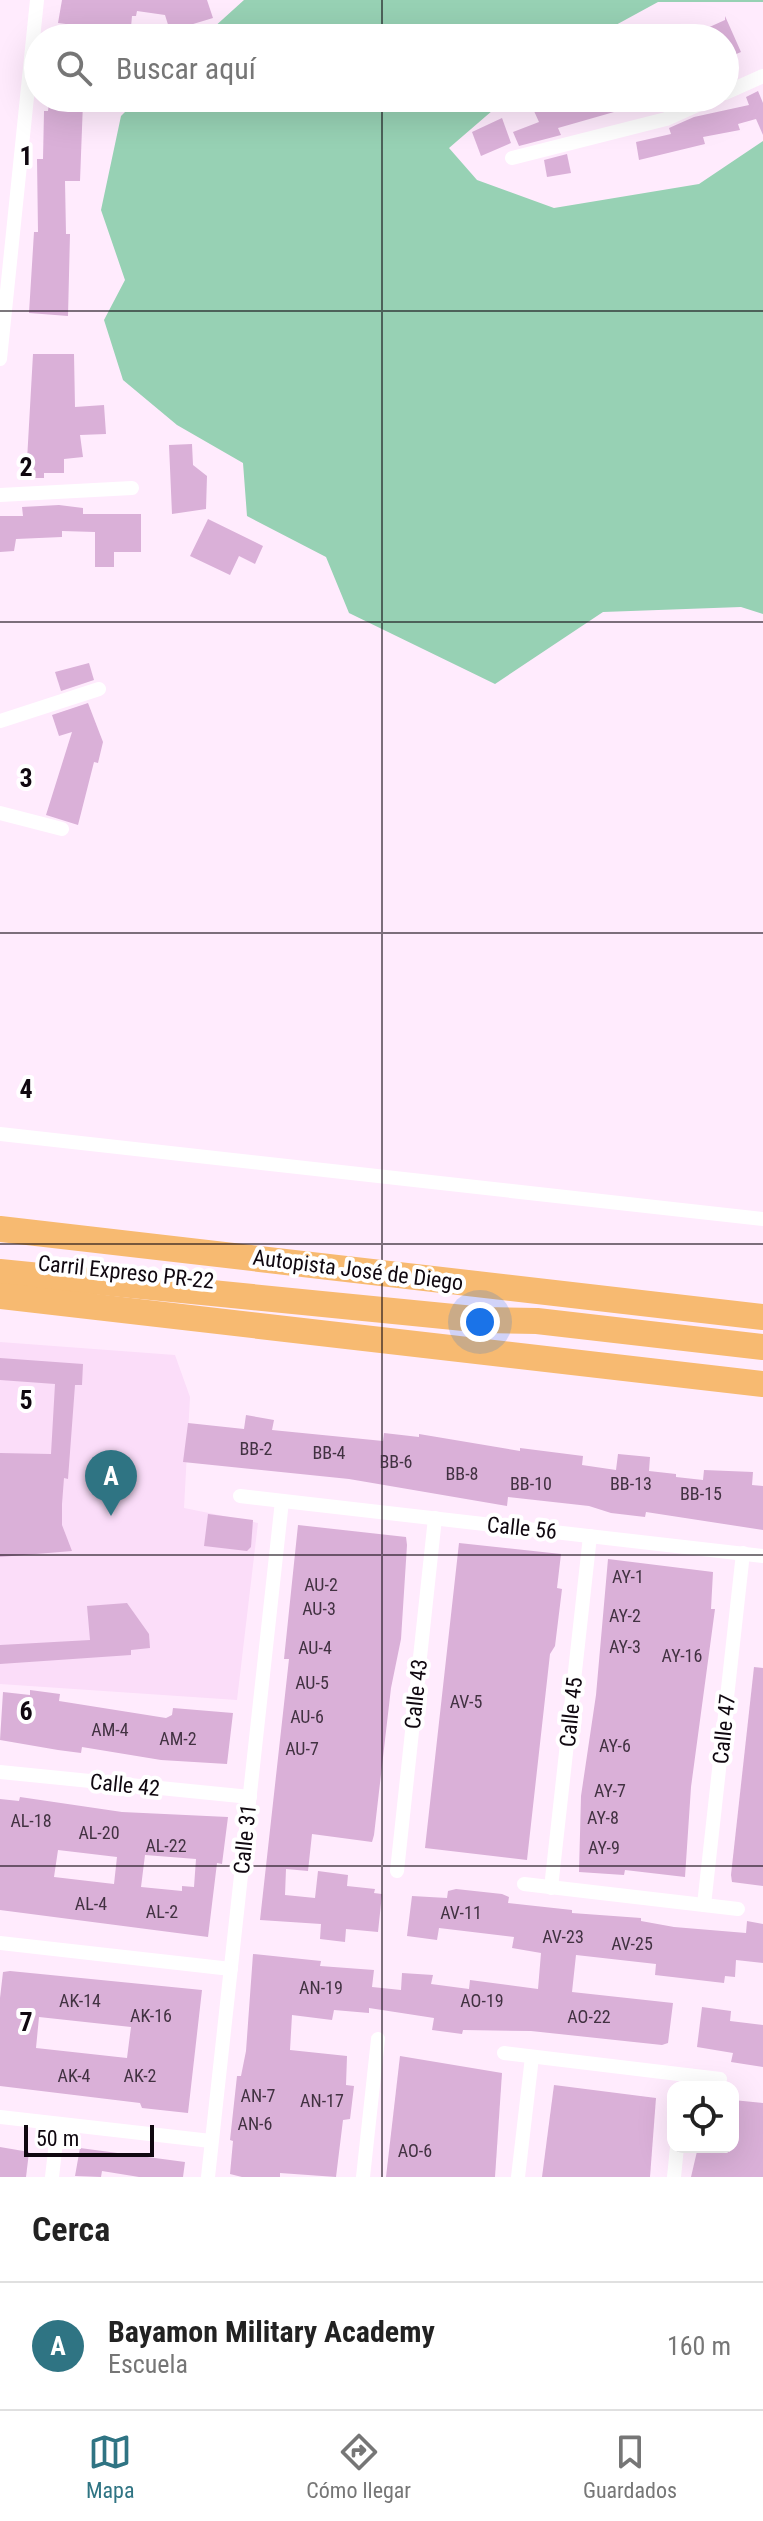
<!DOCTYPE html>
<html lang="es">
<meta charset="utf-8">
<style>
body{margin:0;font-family:"Roboto Condensed",sans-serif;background:#f2f2f2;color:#222}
.controls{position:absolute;right:24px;bottom:24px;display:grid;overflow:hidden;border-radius:16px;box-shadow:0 8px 32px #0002}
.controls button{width:72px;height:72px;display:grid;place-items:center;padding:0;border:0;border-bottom:2px solid #e0e0e0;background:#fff;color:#222;font:40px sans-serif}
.scale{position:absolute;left:24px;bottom:20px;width:130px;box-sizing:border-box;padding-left:8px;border:4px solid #100810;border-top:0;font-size:22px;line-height:28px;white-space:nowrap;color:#100810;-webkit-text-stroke:6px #fff;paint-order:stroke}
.you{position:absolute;left:480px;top:1322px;width:28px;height:28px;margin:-20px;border:6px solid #fff;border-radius:50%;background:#1a73e8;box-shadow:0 0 0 12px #1a73e833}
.badge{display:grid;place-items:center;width:52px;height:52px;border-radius:50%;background:#2f7483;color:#fff;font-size:26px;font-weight:700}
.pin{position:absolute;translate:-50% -66px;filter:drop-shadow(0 2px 4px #0008)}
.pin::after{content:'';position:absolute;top:42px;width:28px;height:24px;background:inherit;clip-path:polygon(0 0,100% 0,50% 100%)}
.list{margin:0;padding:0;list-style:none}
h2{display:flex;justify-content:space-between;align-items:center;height:104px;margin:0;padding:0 32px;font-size:34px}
h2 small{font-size:26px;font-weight:400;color:#767676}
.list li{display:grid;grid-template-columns:52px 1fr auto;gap:24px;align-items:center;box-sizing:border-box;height:128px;padding:0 32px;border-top:2px solid #e0e0e0}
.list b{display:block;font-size:30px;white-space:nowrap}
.list p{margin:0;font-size:26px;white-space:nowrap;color:#767676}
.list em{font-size:26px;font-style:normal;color:#767676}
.icon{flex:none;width:44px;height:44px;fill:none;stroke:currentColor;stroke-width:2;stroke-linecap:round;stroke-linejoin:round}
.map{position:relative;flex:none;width:763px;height:2177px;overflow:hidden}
.search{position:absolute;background:#fff;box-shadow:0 8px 32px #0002;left:24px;right:24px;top:24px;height:88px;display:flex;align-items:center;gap:20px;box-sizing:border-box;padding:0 28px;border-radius:44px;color:#767676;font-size:30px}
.sheet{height:232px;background:#fff}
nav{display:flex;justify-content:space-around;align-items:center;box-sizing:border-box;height:112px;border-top:2px solid #e0e0e0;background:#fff;font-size:22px;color:#767676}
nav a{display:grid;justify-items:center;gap:4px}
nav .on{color:#2f7483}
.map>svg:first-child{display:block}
.built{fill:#fbddf9}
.forest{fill:#97d1b4}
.building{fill:#dab0d8;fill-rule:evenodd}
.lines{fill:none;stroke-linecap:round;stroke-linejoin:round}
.street{stroke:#fff;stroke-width:14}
.highway{stroke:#f7ba71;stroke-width:26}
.grid{fill:none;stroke:#100810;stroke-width:2;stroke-opacity:0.55}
.labels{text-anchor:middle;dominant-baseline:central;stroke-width:8;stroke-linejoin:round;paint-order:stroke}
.number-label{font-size:18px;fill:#423242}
.street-label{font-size:22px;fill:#100810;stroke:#fff}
.grid-label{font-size:26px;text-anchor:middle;font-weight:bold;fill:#100810;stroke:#fff;stroke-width:8;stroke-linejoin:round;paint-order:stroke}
</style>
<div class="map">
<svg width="763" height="2177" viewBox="0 0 763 2177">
<rect width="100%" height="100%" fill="#ffebfd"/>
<polygon class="built" points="0,1342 175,1355 190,1397 184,1508 258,1523 237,1700 0,1684"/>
<g class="forest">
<polygon points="244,0 763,0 763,2 658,2 592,38 202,38"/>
<polygon points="139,98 507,98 449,148 477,180 554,208 699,184 763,141 763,614 741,607 603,612 495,684 349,613 326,557 247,516 243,463 177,425 123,380 104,320 125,280 101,210 121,116"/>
</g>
<g class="building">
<polygon points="62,0 207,0 213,18 170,31 165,15 137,11 136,16 132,16 130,38 88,38 89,27 58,23"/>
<polygon points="725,16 741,52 725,59 725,38 685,38 725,20"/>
<polygon points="758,91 763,103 763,135 756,119 738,124 740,130 703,137 705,144 639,160 636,142 671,134 669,128 694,117 749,105 746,97"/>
<polygon points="567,98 610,98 614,112 558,128 561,135 519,146 513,132 539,122 534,111"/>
<polygon points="49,102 83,102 80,181 65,181 66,234 70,234 68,316 29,313 34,232 38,232 37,159 43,159 44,111 48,111"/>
<polygon points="502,118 511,143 481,156 472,132"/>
<polygon points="567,154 571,173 547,177 544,160"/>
<polygon points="33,354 74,354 75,407 104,405 106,434 80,435 83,457 64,459 64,473 44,473 44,478 26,478"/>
<polygon points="192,444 193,465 207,476 206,509 172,514 169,445"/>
<polygon points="59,505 83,508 83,514 141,514 141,552 114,552 114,567 95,567 95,532 62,531 62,537 16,539 14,551 0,552 0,516 23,516 22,507"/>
<polygon points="208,519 263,546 255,564 239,556 230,575 190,556"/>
<polygon points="89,663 94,680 61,691 55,672"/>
<polygon points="88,703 103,742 98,763 94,762 78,825 46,815 72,732 59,736 52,715"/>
<polygon points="0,1358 83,1364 82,1385 75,1385 68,1479 64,1478 62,1504 62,1525 72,1551 0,1557 0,1453 51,1454 55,1384 0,1380"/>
<polygon points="246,1415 274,1420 272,1430 383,1441 384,1433 419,1437 419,1434 520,1451 520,1448 583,1456 582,1465 616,1470 618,1454 650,1457 649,1471 676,1474 676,1477 703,1480 704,1470 753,1472 752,1485 763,1486 763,1530 646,1512 645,1517 611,1513 589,1506 508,1497 507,1506 349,1479 183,1462 188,1423 244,1429"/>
<polygon points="208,1514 253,1520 251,1547 247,1551 204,1546"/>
<polygon points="298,1525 406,1537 407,1545 401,1639 391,1688 374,1835 372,1842 312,1834 308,1871 286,1869 285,1895 315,1898 318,1871 348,1875 347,1886 375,1889 374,1893 382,1894 378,1932 346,1929 345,1942 320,1939 321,1924 260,1920 289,1659 284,1659"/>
<polygon points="459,1543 561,1554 557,1588 562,1589 555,1646 550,1654 527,1860 425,1848"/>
<polygon points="608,1559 713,1572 711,1609 715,1609 691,1787 685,1877 625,1870 624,1875 579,1872 581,1796 596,1695"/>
<polygon points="127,1603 149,1634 150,1648 131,1650 131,1655 0,1664 0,1645 90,1640 87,1606"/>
<polygon points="754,1667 763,1668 763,1886 732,1882 731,1875"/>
<polygon points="30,1690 60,1694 59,1701 166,1718 172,1715 173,1708 233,1713 227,1764 161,1760 82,1747 81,1753 58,1750 0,1740 3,1692 30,1695"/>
<path d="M20 1797 122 1812 228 1817 222 1864 217 1863 208 1937 0 1910V1799L19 1801ZM58 1850 117 1857 114 1884 54 1877ZM145 1855 196 1859 194 1887 182 1886V1891L141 1887Z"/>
<polygon points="456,1889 502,1894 509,1897 508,1903 572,1910 572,1913 641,1918 641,1921 674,1927 746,1933 747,1921 763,1924 763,1963 736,1960 735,1977 725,1976 724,1983 655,1975 656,1964 576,1955 572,1992 673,2003 668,2043 662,2045 531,2031 463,2030 462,2034 432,2030 434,2018 369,2008 369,2013 334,2010 332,2020 292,2015 290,2050 347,2056 346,2085 354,2086 350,2119 343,2120 336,2177 280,2173 280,2177 242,2177 230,2174 233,2141 230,2140 237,2076 241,2076 246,2051 253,1954 321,1961 320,1966 374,1970 372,1987 401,1990 402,1973 433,1975 431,1984 469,1989 470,1980 538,1989 541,1953 512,1948 514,1937 439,1928 437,1940 407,1936 412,1896 447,1898 448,1891"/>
<path d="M10 1971 202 1990 188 2113 142 2108 140 2103 0 2086V1998L3 1972ZM39 2017 131 2027 127 2058 36 2048Z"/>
<polygon points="702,2007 731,2011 730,2021 763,2025 763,2067 731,2062 733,2053 697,2047"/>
<polygon points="400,2056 502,2073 495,2177 386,2177"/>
<polygon points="554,2085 656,2098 650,2177 542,2177"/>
<polygon points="733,2100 763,2103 763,2177 691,2177 698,2147 733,2147"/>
<polygon points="0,2147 29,2152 26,2177 0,2177"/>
<polygon points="80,2148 185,2162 183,2177 139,2177 102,2171 101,2177 75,2176"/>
</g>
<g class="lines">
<g class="street">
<polyline points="725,93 763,76"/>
<polyline points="512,158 666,119 713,98"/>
<polyline points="0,359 37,0"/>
<polyline points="0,495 132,488"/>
<polyline points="0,721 99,689"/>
<polyline points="0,813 62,829"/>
<polyline points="0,1134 763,1219"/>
<polyline points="240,1496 763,1556"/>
<polyline points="0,1772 250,1797"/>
<polyline points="397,1871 435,1518"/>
<polyline points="524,1884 738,1909"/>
<polyline points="551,1888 590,1536"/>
<polyline points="704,1905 743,1553"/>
<polyline points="0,1943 231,1969"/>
<polyline points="504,2053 720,2079"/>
<polyline points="0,2117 211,2141"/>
<polyline points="52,2177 58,2124"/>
<polyline points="208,2177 282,1501"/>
<polyline points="363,2177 378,2039"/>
<polyline points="518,2177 532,2057"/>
<polyline points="674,2177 677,2147"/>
</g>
<g class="highway">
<polyline points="0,1229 763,1317"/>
<polyline points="0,1272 484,1320 537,1321 763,1347"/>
<polyline points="0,1296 763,1384"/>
</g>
</g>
<path class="grid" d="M382 0V38M382 98V2177M0 311H763M0 622H763M0 933H763M0 1244H763M0 1555H763M0 1866H763"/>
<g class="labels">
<g class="number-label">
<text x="256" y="1448">BB-2</text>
<text x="329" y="1452">BB-4</text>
<text x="396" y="1461">BB-6</text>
<text x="462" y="1473">BB-8</text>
<text x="531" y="1483">BB-10</text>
<text x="631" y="1483">BB-13</text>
<text x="701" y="1493">BB-15</text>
<text x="628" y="1576">AY-1</text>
<text x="321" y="1584">AU-2</text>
<text x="319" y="1608">AU-3</text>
<text x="625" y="1615">AY-2</text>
<text x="625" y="1646">AY-3</text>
<text x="315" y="1647">AU-4</text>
<text x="682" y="1655">AY-16</text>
<text x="312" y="1682">AU-5</text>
<text x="466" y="1701">AV-5</text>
<text x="307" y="1716">AU-6</text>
<text x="110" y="1729">AM-4</text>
<text x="178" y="1738">AM-2</text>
<text x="615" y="1745">AY-6</text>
<text x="302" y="1748">AU-7</text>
<text x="610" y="1790">AY-7</text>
<text x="603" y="1817">AY-8</text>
<text x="31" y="1820">AL-18</text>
<text x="99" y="1832">AL-20</text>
<text x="166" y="1845">AL-22</text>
<text x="604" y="1847">AY-9</text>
<text x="91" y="1903">AL-4</text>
<text x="162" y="1911">AL-2</text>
<text x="461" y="1912">AV-11</text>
<text x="563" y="1936">AV-23</text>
<text x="632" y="1943">AV-25</text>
<text x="321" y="1987">AN-19</text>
<text x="80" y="2000">AK-14</text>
<text x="482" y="2000">AO-19</text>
<text x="151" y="2015">AK-16</text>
<text x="589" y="2016">AO-22</text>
<text x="74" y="2075">AK-4</text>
<text x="140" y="2075">AK-2</text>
<text x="258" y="2095">AN-7</text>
<text x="322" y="2100">AN-17</text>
<text x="255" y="2123">AN-6</text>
<text x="415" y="2150">AO-6</text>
</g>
<g class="street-label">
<text transform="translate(358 1270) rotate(7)">Autopista José de Diego</text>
<text transform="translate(126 1272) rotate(6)">Carril Expreso PR-22</text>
<text transform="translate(522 1528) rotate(6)">Calle 56</text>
<text transform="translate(416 1694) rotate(-84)">Calle 43</text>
<text transform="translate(571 1712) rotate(-84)">Calle 45</text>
<text transform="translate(724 1729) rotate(-84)">Calle 47</text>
<text transform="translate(125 1785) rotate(6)">Calle 42</text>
<text transform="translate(245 1839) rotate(-84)">Calle 31</text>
</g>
</g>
<g class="grid-label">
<text x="26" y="165">1</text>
<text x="26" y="476">2</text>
<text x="26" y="787">3</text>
<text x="26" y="1098">4</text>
<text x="26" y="1409">5</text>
<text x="26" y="1720">6</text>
<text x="26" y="2031">7</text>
</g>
</svg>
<div class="controls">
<button><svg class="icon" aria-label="locate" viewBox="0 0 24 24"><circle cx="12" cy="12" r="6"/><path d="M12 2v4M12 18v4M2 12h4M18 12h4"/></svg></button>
</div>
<div class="scale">50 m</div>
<div class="you"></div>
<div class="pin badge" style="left:111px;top:1516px">A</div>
<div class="search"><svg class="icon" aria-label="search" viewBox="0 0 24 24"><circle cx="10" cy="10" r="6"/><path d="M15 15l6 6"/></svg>Buscar aquí</div>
</div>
<section class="sheet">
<h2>Cerca<small></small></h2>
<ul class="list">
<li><span class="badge">A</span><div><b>Bayamon Military Academy</b><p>Escuela</p></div><em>160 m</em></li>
</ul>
</section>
<nav>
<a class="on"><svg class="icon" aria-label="map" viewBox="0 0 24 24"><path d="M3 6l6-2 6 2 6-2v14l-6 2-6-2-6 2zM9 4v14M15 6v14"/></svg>Mapa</a>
<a><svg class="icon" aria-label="directions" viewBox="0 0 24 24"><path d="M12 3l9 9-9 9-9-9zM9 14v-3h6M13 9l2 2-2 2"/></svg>Cómo llegar</a>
<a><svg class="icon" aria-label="saved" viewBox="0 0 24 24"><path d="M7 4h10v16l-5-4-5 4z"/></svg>Guardados</a>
</nav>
